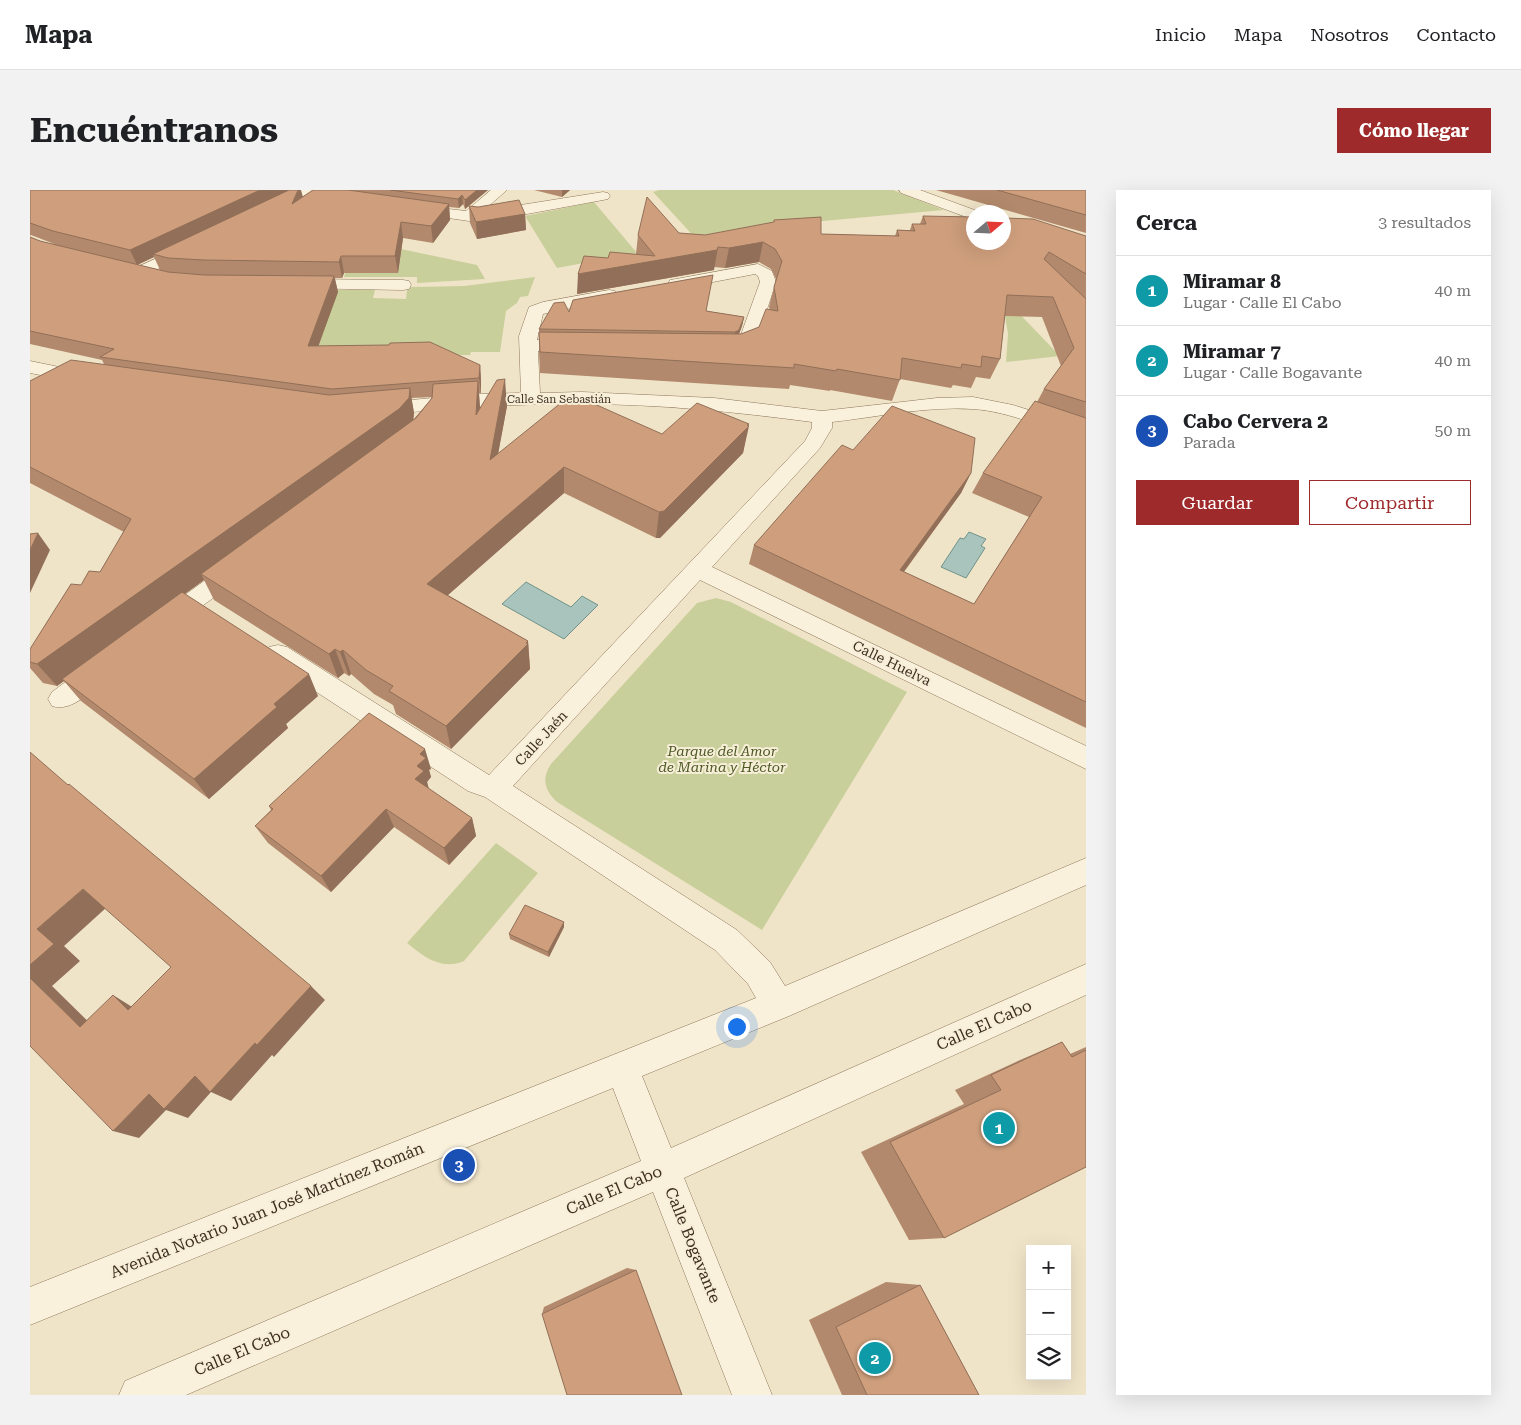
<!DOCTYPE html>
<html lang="es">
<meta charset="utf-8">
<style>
body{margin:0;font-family:"Roboto Serif",serif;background:#f2f2f2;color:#202124}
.controls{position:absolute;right:15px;bottom:15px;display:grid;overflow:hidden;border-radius:0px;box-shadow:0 5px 20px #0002}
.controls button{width:45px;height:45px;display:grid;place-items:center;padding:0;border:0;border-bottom:1px solid #e0e0e0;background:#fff;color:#202124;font:25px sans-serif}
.compass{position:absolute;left:936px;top:15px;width:45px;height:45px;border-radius:50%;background:#fff;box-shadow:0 5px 20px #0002;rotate:71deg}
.you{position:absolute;left:706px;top:836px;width:18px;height:18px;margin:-12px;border:4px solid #fff;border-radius:50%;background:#1a73e8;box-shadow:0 0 0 8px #1a73e833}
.badge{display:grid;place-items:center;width:32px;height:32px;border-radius:50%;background:#9e2a2b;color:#fff;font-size:16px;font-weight:700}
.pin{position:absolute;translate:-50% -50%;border:2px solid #fff;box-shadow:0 1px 5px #0006}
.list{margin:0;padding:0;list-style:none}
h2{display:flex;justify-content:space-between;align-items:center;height:65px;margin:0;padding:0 20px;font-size:21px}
h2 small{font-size:16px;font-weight:400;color:#757577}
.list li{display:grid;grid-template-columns:32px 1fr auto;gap:15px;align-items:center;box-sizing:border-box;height:70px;padding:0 20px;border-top:1px solid #e0e0e0}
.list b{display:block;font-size:19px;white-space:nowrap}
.list p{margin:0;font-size:16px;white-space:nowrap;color:#757577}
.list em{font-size:16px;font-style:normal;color:#757577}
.actions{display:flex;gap:10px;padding:15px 20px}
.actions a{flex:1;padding:11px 0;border:1px solid #9e2a2b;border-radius:0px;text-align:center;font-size:18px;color:#9e2a2b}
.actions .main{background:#9e2a2b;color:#fff}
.icon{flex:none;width:28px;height:28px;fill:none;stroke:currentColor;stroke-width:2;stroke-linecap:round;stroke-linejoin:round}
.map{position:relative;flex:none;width:1056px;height:1205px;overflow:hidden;border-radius:0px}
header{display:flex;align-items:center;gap:30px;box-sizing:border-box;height:70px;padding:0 25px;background:#fff;border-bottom:1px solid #e0e0e0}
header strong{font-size:24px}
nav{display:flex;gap:28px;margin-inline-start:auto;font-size:18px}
.intro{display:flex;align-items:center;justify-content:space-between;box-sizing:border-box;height:120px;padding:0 30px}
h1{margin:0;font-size:35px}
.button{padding:12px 22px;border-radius:0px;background:#9e2a2b;color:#fff;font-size:18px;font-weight:700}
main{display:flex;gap:30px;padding:0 30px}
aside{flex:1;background:#fff;border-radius:0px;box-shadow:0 5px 20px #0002}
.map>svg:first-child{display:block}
.green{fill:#c9cf9b}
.water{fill:#a9c4bc;stroke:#6f938a}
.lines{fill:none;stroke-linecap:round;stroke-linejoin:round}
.minor-casing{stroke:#8d765c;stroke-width:1}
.minor{fill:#faf1dc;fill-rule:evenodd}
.wall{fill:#b2896c;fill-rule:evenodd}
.shaded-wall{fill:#916f58}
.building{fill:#cf9f7d;stroke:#916f58}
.labels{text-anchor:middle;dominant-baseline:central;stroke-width:4;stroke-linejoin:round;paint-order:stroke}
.far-street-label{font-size:11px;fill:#3d2e20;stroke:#f7eed8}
.street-label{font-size:14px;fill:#3d2e20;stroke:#f7eed8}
.park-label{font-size:14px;font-style:italic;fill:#4d5a26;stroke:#f7eed8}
.near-street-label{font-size:16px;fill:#3d2e20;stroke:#f7eed8}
</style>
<header>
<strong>Mapa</strong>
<nav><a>Inicio</a><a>Mapa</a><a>Nosotros</a><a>Contacto</a></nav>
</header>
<div class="intro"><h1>Encuéntranos</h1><a class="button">Cómo llegar</a></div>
<main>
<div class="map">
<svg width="1056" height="1205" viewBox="0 0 1056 1205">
<rect width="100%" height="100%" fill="#f0e4c8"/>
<g class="green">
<polygon points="629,0 863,0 914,20 782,32 669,52 623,2"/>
<polygon points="564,12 607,63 527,78 495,26"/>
<polygon points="931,25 943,30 944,52 976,110 1030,166 976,172 978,144 974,120 928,26"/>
<polygon points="323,54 352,55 447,75 455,89 387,93 387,87 314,87"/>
<polygon points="505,87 498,106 490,107 487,113 476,121 470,162 441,162 440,165 284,167 308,100 345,100 343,108 376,109 377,100 381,97 434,96"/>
<path d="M686 408 701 412 877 502 732 740 527 612C515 601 511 589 521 574L667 413Z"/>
<path d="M466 653 508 683 434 771C411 781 393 766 377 753Z"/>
</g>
<g class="water">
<polygon points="939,342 956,349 951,356 955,358 936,388 911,377 930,348 934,349"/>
<polygon points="496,392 541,417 552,406 568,415 534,449 472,414"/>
</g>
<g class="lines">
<g class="minor-casing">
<g id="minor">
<polygon points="271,0 289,0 287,3 245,24 235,24 232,21 235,18"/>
<polygon points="461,0 477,0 453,21 573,2 578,3 580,6 578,9 573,10 459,31 439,31 384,23 379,22 377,19 379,16 384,15 436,21"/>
<polygon points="869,0 890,0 950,22 944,22 944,29 939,28 871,3"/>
<polygon points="160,53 166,55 168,58 166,61 115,85 103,85 101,82 103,79"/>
<path d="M728 74 742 81 746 92 726 153C718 164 700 166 688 163L685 159 688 155 709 150 730 92 728 86 725 84 646 99 640 98 638 94 640 90 646 89Z"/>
<polygon points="269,89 373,90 379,91 381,95 379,99 373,100 263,98 261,94 263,90"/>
<path d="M579 100 585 101 587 105 585 109 513 124 507 150 552 152 555 156 552 160 508 161 510 203 552 202 684 208 792 221 907 208 943 207 983 215 1056 238V250C1019 241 981 221 942 219 896 216 848 227 802 232V238L790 258 682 377 1056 556V579L670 390 483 596 707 740 740 772 755 796 1056 668V695L759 826 612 886 641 958 1056 774V805L654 988 742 1205H702L623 1002 156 1205H89L95 1191 611 971 583 898 0 1135V1097L726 808 718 794 685 760 455 607 438 601 239 471 236 464 239 457 248 455 257 457 459 585 775 251 782 238V232C706 222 629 214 552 214 483 213 415 219 347 225L340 223 337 219 340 215 347 213 448 204 491 203 489 146 499 117 513 112Z"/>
<polygon points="0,171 63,184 65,188 63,192 56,194 0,183"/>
<polygon points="208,370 216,372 219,378 216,384 142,438 134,441 126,438 122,432 126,426 200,372"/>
<path d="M71 469 80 472 83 479 80 486C64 498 43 523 22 516L18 509 22 502 62 472Z"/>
</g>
</g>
<use href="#minor" class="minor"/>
</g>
<g class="wall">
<path d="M0 0 273 7 283 0H458L435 19 433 14 429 18 419 17 420 30 403 53 373 48 368 83H314L312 88H305L308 102 288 156 450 175 451 190V203H449L450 218 477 216 468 263 632 244 718 236 713 263 630 348H626L534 303 418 405 498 451 500 479 421 559 366 524 363 515 344 504 321 484 319 486 314 483 308 488 184 410 174 390 155 404 288 506 256 534 258 538 179 609 51 511 34 491 27 496 13 493 0 478V459L51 395 70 382 94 342 0 293V191L74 174 72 170 0 154V47L10 51 27 55 1 45 0 46ZM124 67 130 80 107 75ZM403 207 402 208 383 230 384 223 381 208Z"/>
<polygon points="504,0 540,0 532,7"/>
<polygon points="906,0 1056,0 1056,43"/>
<polygon points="439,16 495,24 496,40 447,49 440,33"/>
<polygon points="893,26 1056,46 1056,538 719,374 724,355 823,260 941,283 931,303 874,382 944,414 999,327 942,303 953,283 1007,212 1014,199 1031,176 1012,127 975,126 970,169 960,189 946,187 941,198 923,195 921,198 870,189 862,211 800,200 800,201 760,195 759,199 510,183 509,163 509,139 539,122 676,121 714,127 712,136 709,144 711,144 729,137 740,120 739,117 746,89 741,79 729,72 695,78 684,77 684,80 547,104 578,68 606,64 608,45 649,43 675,45 791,44 865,46 867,40 880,40 882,34 890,34"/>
<polygon points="401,579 399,580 401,587 397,592 399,599 442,628 446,646 419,675 364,637 301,702 238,653 225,636 241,620 239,616"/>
<polygon points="534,732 534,737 519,767 480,749 479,744"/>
<polygon points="1032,852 1040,864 1056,857 1056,977 914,1048 879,1050 831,962 934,914 925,900 990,870"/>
<polygon points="597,1078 606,1080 512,1124 514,1117"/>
<polygon points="856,1092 890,1095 949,1205 812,1205 779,1130"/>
</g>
<g class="shaded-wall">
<polygon points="230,0 266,0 123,64 124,67 107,75 100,60"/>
<polygon points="268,0 271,0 274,11 262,14"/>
<polygon points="447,0 458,0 435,19 435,10"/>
<polygon points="532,0 540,0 532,7"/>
<polygon points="432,5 433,14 429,18 428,9"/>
<polygon points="419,14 420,30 403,53 401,36"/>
<polygon points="495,24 496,40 447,49 446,32"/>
<polygon points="371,32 373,48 368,83 365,66"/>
<polygon points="733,52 729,72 695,78 699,58"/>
<polygon points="688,57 684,80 547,104 548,84"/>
<polygon points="311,66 314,83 312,88 309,72"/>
<polygon points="304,86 308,102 283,171 278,156"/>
<polygon points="714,127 712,136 707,149 704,151 705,142"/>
<polygon points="450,175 451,190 451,203 449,188"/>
<polygon points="475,189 477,216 462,297 460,270"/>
<polygon points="448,191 450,218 446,225"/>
<polygon points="380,198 384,223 383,233 171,384 174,390 34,491 32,489 34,491 27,496 7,474"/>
<polygon points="719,234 718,238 719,236 713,263 630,348 626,348 629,322"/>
<polygon points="534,277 534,303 402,419 397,394"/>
<polygon points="941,283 931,303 861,399 870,380"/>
<polygon points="8,343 20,360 0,403 0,360"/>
<polygon points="498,451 500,479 421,559 416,536"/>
<polygon points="305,459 314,483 308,488 299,464"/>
<polygon points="313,460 321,484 319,486 310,462"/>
<polygon points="279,484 288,506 256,534 258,538 179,609 164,589 244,514"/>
<polygon points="395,559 401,579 399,580 401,587 397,592 399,600 385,589 390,564"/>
<polygon points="356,619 364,637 301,702 291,686"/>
<polygon points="442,628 446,646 419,675 414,658"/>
<polygon points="53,699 77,717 34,756 50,771 22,796 77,850 50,837 0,788 0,775 7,739"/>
<polygon points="534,732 534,737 519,767 518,762"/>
<polygon points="281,796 295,810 244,867 242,865 201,911 181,902 158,928 136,920 109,948 83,941 119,904 165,886 225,853"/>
<polygon points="83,805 107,820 98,820"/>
</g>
<g class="building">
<polygon points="0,0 230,0 100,60 23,41 0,33"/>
<polygon points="259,0 268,0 262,14 283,0 318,0 419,14 401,36 371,32 365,66 311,66 309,72 174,70 138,68 123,64"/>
<polygon points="360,0 447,0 435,10 432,5 428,9"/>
<polygon points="967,0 1056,0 1056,25"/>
<polygon points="617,7 649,43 675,45 744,32 744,30 791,27 791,44 869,46 867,40 885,41 882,34 896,34 893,26 944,27 944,52 974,52 974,28 1003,29 1056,46 1056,84 1019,62 1014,69 1056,109 1056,212 1014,199 1044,158 1023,107 977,105 970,169 952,166 951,177 932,174 931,178 872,168 870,190 807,179 806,181 764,174 764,178 510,162 509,142 711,144 729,137 736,119 748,121 744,97 752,71 745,59 733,52 699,58 688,57 687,60 548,84 554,66 578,68 580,62 625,66 608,45"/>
<polygon points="489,10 495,24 446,32 439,16 448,17"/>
<polygon points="0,47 10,51 138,82 174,85 304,86 278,156 359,155 360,153 400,152 450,175 449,188 302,199 70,167 84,159 0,141"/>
<polygon points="683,85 676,121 714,127 709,140 705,142 509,139 524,113 534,112 539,122 543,110"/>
<polygon points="41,170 299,205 380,198 379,208 369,219 7,474 0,472 0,459 41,394 51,395 59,381 70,382 101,329 0,277 0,191"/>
<polygon points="475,189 460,270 542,204 632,244 667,213 719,234 717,235 719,236 634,321 629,322 534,277 397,394 498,451 496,453 498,454 416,536 359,501 363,496 336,480 313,460 310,462 305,459 299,464 171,384 386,228 402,208 403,194 448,191 446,225 467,190"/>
<polygon points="1005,211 1056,228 1056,512 724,355 812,255 823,260 862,216 945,248 941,283 870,380 944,414 1012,307 953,283"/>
<polygon points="8,343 0,360 0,344"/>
<polygon points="152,402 279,484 244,514 247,517 164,589 32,489"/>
<polygon points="339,523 395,559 390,564 396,568 387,576 394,581 385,589 442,628 414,658 356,619 291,686 225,636 243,619 239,616"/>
<polygon points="0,562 38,595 39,594 281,796 227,855 225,853 180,902 165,886 134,919 119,904 83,941 0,856 0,788 50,837 83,805 98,820 141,777 53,699 7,739 24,754 0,775"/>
<polygon points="495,715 534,732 518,762 479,744"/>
<polygon points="1032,852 1042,867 1056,860 1056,977 914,1048 860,952 971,900 961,885"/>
<polygon points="606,1080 652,1205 537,1205 512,1124"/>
<polygon points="890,1095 949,1205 837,1205 806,1137"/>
</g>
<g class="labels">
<g class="far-street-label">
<text x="529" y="209">Calle San Sebastián</text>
</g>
<g class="street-label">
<text transform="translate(862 473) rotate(26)">Calle Huelva</text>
<text transform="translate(511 548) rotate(-47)">Calle Jaén</text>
</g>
<g class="park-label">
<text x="692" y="561">Parque del Amor<tspan x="692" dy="16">de Marina y Héctor</tspan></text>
</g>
<g class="near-street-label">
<text transform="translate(954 835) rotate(-24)">Calle El Cabo</text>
<text transform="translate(584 1000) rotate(-23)">Calle El Cabo</text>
<text transform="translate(237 1020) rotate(-22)">Avenida Notario Juan José Martínez Román</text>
<text transform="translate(663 1055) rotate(68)">Calle Bogavante</text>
<text transform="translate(212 1161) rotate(-23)">Calle El Cabo</text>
</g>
</g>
</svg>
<div class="controls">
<button>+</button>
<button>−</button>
<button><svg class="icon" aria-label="layers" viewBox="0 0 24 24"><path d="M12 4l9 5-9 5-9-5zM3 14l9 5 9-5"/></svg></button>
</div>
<svg class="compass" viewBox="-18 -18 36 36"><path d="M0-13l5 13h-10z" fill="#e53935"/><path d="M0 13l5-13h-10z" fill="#757577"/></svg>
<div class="you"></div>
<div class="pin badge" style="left:969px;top:938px;background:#0f9aa8">1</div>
<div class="pin badge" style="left:845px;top:1168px;background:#0f9aa8">2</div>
<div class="pin badge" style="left:429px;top:975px;background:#1a4fb4">3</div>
</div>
<aside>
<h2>Cerca<small>3 resultados</small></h2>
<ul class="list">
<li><span class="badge" style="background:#0f9aa8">1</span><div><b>Miramar 8</b><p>Lugar · Calle El Cabo</p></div><em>40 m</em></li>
<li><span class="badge" style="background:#0f9aa8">2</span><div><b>Miramar 7</b><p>Lugar · Calle Bogavante</p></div><em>40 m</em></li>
<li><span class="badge" style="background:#1a4fb4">3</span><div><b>Cabo Cervera 2</b><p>Parada</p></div><em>50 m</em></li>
</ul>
<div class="actions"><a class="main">Guardar</a><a>Compartir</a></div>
</aside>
</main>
